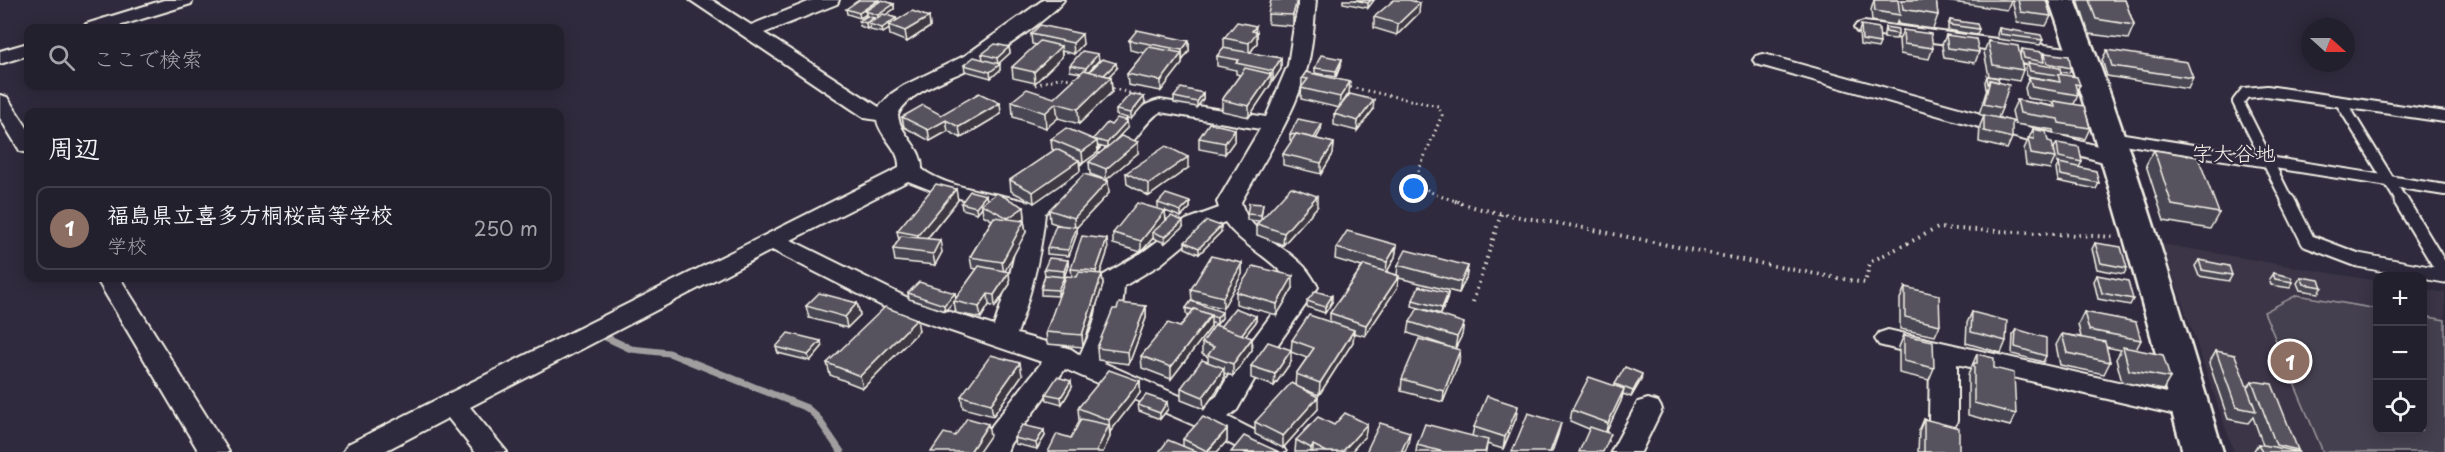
<!DOCTYPE html>
<html lang="ja">
<meta charset="utf-8">
<style>
body{margin:0;font-family:"Playpen Sans","Klee One",sans-serif;background:#2f2d3a;color:#f1f3f6}
.controls{position:absolute;right:18px;bottom:18px;display:grid;overflow:hidden;border-radius:12px;box-shadow:0 3px 15px #0003}
.controls button{width:54px;height:54px;display:grid;place-items:center;padding:0;border:0;border-bottom:2px solid #403e4a;background:#23202e;color:#f1f3f6;font:30px sans-serif}
.compass{position:absolute;left:2301px;top:18px;width:54px;height:54px;border-radius:50%;background:#23202e;box-shadow:0 3px 15px #0003;rotate:111deg}
.you{position:absolute;left:1414px;top:189px;width:21px;height:21px;margin:-15px;border:4px solid #fff;border-radius:50%;background:#1a73e8;box-shadow:0 0 0 9px #1a73e833}
.badge{display:grid;place-items:center;width:39px;height:39px;border-radius:50%;background:#ea580c;color:#fff;font-size:20px;font-weight:700}
.pin{position:absolute;translate:-50% -50%;border:3px solid #fff;box-shadow:0 2px 6px #0006}
.list{margin:0;padding:0;list-style:none}
h2{display:flex;justify-content:space-between;align-items:center;height:78px;margin:0;padding:0 24px;font-size:26px}
h2 small{font-size:20px;font-weight:400;color:#a3a3aa}
.list li{display:grid;grid-template-columns:39px 1fr auto;gap:18px;align-items:center;box-sizing:border-box;height:84px;margin:0 12px 12px;padding:0 12px;border:2px solid #403e4a;border-radius:12px}
.list b{display:block;font-size:22px;white-space:nowrap}
.list p{margin:0;font-size:20px;white-space:nowrap;color:#a3a3aa}
.list em{font-size:20px;font-style:normal;color:#a3a3aa}
.icon{flex:none;width:33px;height:33px;fill:none;stroke:currentColor;stroke-width:2;stroke-linecap:round;stroke-linejoin:round}
.map{position:relative;flex:none;width:2445px;height:452px;overflow:hidden}
.search{position:absolute;background:#23202e;box-shadow:0 3px 15px #0003;left:24px;top:24px;width:540px;height:66px;display:flex;align-items:center;gap:15px;box-sizing:border-box;padding:0 21px;border-radius:12px;color:#a3a3aa;font-size:22px}
.panel{position:absolute;background:#23202e;box-shadow:0 3px 15px #0003;left:24px;top:108px;width:540px;height:174px;border-radius:12px}
.map>svg:first-child{display:block}
.built{fill:#3b3647}
.green{fill:#454050;stroke:#9c989c;stroke-width:1.5}
.lines{fill:none;stroke-linecap:round;stroke-linejoin:round}
.stream{stroke:#a19ea0;stroke-width:7}
.lane-far1-casing{stroke:#f4f1e8;stroke-width:14}
.lane-casing{stroke:#f4f1e8;stroke-width:17}
.street-casing{stroke:#f4f1e8;stroke-width:4}
.secondary-casing{stroke:#f4f1e8;stroke-width:5}
.path-far1{stroke:#f4f1e8;stroke-width:3;stroke-dasharray:1.5 4;stroke-linecap:butt}
.path{stroke:#f4f1e8;stroke-width:4;stroke-dasharray:1.5 5;stroke-linecap:butt}
.lane-far1{stroke:#2f2a3d;stroke-width:10}
.lane{stroke:#2f2a3d;stroke-width:13}
.street{fill:#2f2a3d;fill-rule:evenodd}
.secondary{fill:#2f2a3d;fill-rule:evenodd}
.wall{fill:#4a4752;stroke:#f4f1e8;stroke-width:1.5}
.shaded-wall{fill:#3c3942;stroke:#f4f1e8;stroke-width:1.5}
.building{fill:#56525f;stroke:#f4f1e8;stroke-width:1.5}
.labels{text-anchor:middle;dominant-baseline:central;stroke-width:4.5;stroke-linejoin:round;paint-order:stroke}
.quarter-label{font-size:21px;fill:#f4f1e8;stroke:#2f2a3d}
</style>
<div class="map">
<svg width="2445" height="452" viewBox="0 0 2445 452">
<rect width="100%" height="100%" fill="#2f2a3d"/>
<filter id="ink" filterUnits="userSpaceOnUse"><feTurbulence type="fractalNoise" baseFrequency=".0167" numOctaves="2"/><feDisplacementMap in="SourceGraphic" scale="12" xChannelSelector="R" yChannelSelector="G"/><feConvolveMatrix kernelMatrix="1 2 1 2 8 2 1 2 1" color-interpolation-filters="sRGB"/></filter>
<g filter="url(#ink)">
<polygon class="built" points="2162,244 2377,281 2378,430 2422,430 2423,289 2445,293 2445,452 2234,452"/>
<polygon class="green" points="2297,295 2377,309 2378,430 2422,430 2423,316 2445,320 2445,452 2323,452 2264,312"/>
<g class="lines">
<polyline class="stream" points="599,334 631,349 669,353 807,408 817,417 841,452"/>
<g class="lane-far1-casing">
<g id="lane-far1">
<polyline points="2341,102 2402,202"/>
<polyline points="2111,137 2445,190"/>
<polyline points="2288,202 2238,102 2245,93 2267,91 2445,117"/>
</g>
</g>
<g class="lane-casing">
<g id="lane">
<polyline points="2288,201 2308,241 2358,260 2445,276"/>
<polyline points="2401,201 2445,274"/>
</g>
</g>
<g class="street-casing">
<g id="street">
<polygon points="164,0 193,0 191,4 112,28 83,28 86,24"/>
<path d="M690 0H712L751 25 813 0H839L837 4 764 33 879 107 891 94 903 86 966 55 1043 0H1064C1054 15 997 54 979 64 957 76 907 91 898 115 900 136 923 147 922 169 947 189 998 193 1029 202 1053 186 1076 171 1097 152 1118 134 1132 105 1160 100L1266 117 1288 65 1298 0H1316C1314 22 1313 43 1308 64 1296 114 1265 158 1241 202 1249 232 1277 241 1298 261 1307 268 1312 277 1318 287L1258 373 1237 410 1228 417 1281 444 1286 452H1246L1196 426 1065 369 1010 444 1007 452H977L987 432 1042 362 892 311 772 250 470 407 507 452H475L448 418 383 452H343L348 444 899 168C901 149 880 138 877 120L865 118ZM1160 112 1260 129 1217 202 1219 208 1186 220 1143 252 1102 276C1096 286 1099 298 1097 309 1095 325 1087 340 1080 355L1071 349 1017 334C1031 294 1041 255 1045 213 1071 194 1099 176 1122 153 1136 141 1145 121 1160 112ZM908 181 936 192 1021 214C1017 253 1007 289 994 326L910 299 791 240ZM1225 222C1243 248 1277 259 1292 287L1237 361 1217 396 1203 406 1104 363C1115 337 1123 315 1124 286L1161 264 1202 230Z"/>
<polygon points="1864,22 2083,50 2090,52 2093,56 2090,60 2083,62 1857,32 1854,28 1857,24"/>
<polygon points="28,43 28,55 0,64 0,51"/>
<polygon points="1763,54 2123,153 2126,158 2123,163 2115,165 2107,163 1756,64 1753,60 1756,56"/>
<polygon points="0,95 7,97 28,129 28,153 20,151 0,118"/>
<polygon points="96,278 120,278 229,452 199,452"/>
<polygon points="1888,330 2189,398 2199,401 2203,408 2199,415 2189,418 1957,364 1957,421 1953,428 1943,431 1933,428 1929,421 1930,358 1879,345 1875,339 1879,333"/>
<polygon points="1648,399 1658,402 1662,409 1641,452 1611,452 1638,402"/>
</g>
</g>
<g class="secondary-casing">
<path id="secondary" d="M2049 0H2075C2133 148 2177 301 2223 452H2183C2141 301 2102 148 2049 0Z"/>
</g>
<g class="path-far1">
<polyline points="1035,85 1058,78 1077,79"/>
<path d="M1345 86 1438 106 1442 115 1418 172C1418 193 1442 196 1459 202"/>
<polyline points="1107,87 1141,96"/>
</g>
<g class="path">
<path d="M1455 201C1496 216 1541 219 1584 228 1677 247 1771 266 1865 283L1870 262 1938 228 2114 237"/>
<polyline points="1473,302 1501,214"/>
</g>
<use href="#lane-far1" class="lane-far1"/>
<use href="#lane" class="lane"/>
<use href="#street" class="street"/>
<use href="#secondary" class="secondary"/>
</g>
<g class="wall">
<polygon points="879,0 879,2 894,4 894,9 885,15 896,18 897,20 929,17 930,27 907,42 890,35 889,29 883,33 870,30 870,27 867,29 860,26 859,21 866,16 866,14 860,18 847,14 846,9"/>
<polygon points="1297,0 1297,8 1293,26 1268,24 1268,14"/>
<polygon points="1343,0 1374,0 1368,8 1343,3"/>
<polygon points="1874,0 1936,0 1938,15 1933,29 1898,24 1898,19 1896,25 1872,21 1871,10"/>
<polygon points="1938,0 2011,0 2007,10"/>
<polygon points="2012,0 2046,0 2051,16 2046,26 2017,22"/>
<polygon points="2078,0 2125,0 2134,25 2128,39 2089,34"/>
<polygon points="1416,2 1419,13 1397,35 1374,28 1374,17"/>
<polygon points="1950,20 1979,29 1977,35 1948,30 1948,25"/>
<polygon points="1861,25 1880,43 1878,48 1860,45 1859,31"/>
<polygon points="1885,27 1898,34 1896,39 1884,38 1884,33"/>
<polygon points="1999,28 2043,40 2040,45 1998,39 1997,34"/>
<polygon points="1903,30 1933,48 1929,59 1900,54 1899,40"/>
<polygon points="1255,32 1257,32 1257,43 1250,53 1281,58 1281,69 1273,81 1271,81 1271,84 1249,117 1222,111 1222,100 1240,75 1236,74 1236,70 1217,66 1217,56 1224,48 1224,38"/>
<polygon points="1031,34 1083,44 1074,54 1062,51 1062,57 1035,83 1013,78 1012,67 1036,45 1032,44"/>
<polygon points="1946,35 1979,52 1975,63 1944,58 1942,45"/>
<polygon points="1129,40 1189,41 1189,51 1182,61 1182,64 1161,91 1128,85 1127,74 1144,53 1130,50"/>
<polygon points="1988,41 2020,55 2022,49 2043,58 2045,53 2071,68 2069,73 2061,72 2061,74 2080,85 2077,90 2078,95 2074,104 2090,128 2085,139 2054,134 2053,130 2015,124 2012,111 2017,100 2052,106 2053,102 2027,98 2025,88 2029,77 2055,81 2027,76 2025,68 2027,65 2022,64 2023,70 2019,81 1989,76 1984,52"/>
<polygon points="1009,47 1010,53 998,64 1000,70 991,78 965,71 964,65 983,60 982,54"/>
<polygon points="2107,50 2193,78 2188,89 2107,76 2102,60"/>
<polygon points="1342,59 1341,64 1336,77 1315,73 1315,68"/>
<polygon points="1099,60 1089,71 1117,68 1108,77 1111,77 1112,92 1079,124 1058,118 1046,128 1013,117 1012,101 1054,98 1081,73 1070,71 1070,65"/>
<polygon points="1306,72 1349,93 1339,108 1301,99 1302,78"/>
<polygon points="1987,76 2002,108 1998,118 2012,138 2007,149 1979,142 1980,126 1984,116 1979,114 1987,89 1986,89 1985,82"/>
<polygon points="1203,93 1203,99 1197,107 1174,103 1174,97"/>
<polygon points="1000,103 1001,114 961,138 948,131 930,141 904,127 902,117 941,115"/>
<polygon points="1145,103 1131,119 1116,115 1116,110"/>
<polygon points="1373,110 1357,131 1334,125 1334,114"/>
<polygon points="1111,125 1128,127 1111,144 1138,153 1106,180 1090,174 1089,162 1106,148 1098,146 1098,152 1083,163 1079,161 1080,171 1034,203 1011,191 1010,180 1054,150 1052,149 1051,139 1093,139"/>
<polygon points="1235,129 1235,140 1225,154 1199,149 1199,138"/>
<polygon points="2033,129 2048,141 2055,158 2050,169 2026,165 2024,149"/>
<polygon points="1321,130 1316,139 1334,143 1333,154 1321,174 1283,165 1283,154 1293,140 1290,140 1290,134"/>
<polygon points="2057,143 2082,162 2079,167 2099,183 2096,189 2058,181 2056,169 2059,163 2071,166 2057,163 2054,148"/>
<polygon points="2154,150 2219,213 2210,229 2164,221 2146,165"/>
<polygon points="1188,168 1149,196 1127,184 1126,173"/>
<polygon points="1108,181 1109,193 1077,227 1077,233 1069,256 1047,254 1047,248 1062,226 1050,222 1049,210"/>
<polygon points="986,195 987,200 1024,207 1025,218 1021,221 1024,221 1026,232 1004,272 1010,284 995,307 989,305 981,318 956,313 954,301 977,269 972,268 970,257 992,220 983,215 982,207 977,213 962,209 961,203"/>
<polygon points="958,200 927,239 942,252 935,265 895,261 893,249 899,240 897,231"/>
<polygon points="1190,202 1190,208 1181,217 1165,211 1166,220 1183,227 1165,243 1153,238 1141,252 1113,244 1113,233 1158,209 1158,203"/>
<polygon points="1263,204 1261,219 1317,207 1283,245 1257,235 1257,224 1260,221 1247,220 1247,214"/>
<polygon points="1221,232 1199,254 1185,248 1185,242"/>
<polygon points="2095,243 2127,268 2124,274 2097,269 2092,249"/>
<polygon points="1397,245 1395,257 1387,272 1397,275 1398,265 1468,266 1466,278 1459,293 1399,278 1397,288 1365,336 1354,333 1353,342 1319,395 1300,388 1318,409 1283,448 1255,434 1255,422 1295,386 1296,374 1307,358 1291,352 1292,340 1330,322 1330,313 1362,267 1335,259 1336,248"/>
<polygon points="1108,250 1100,274 1102,274 1103,285 1083,347 1047,344 1046,332 1062,289 1058,296 1041,295 1041,289 1045,275 1044,269 1068,260 1068,266 1064,277 1061,277 1064,282 1072,276 1071,269"/>
<polygon points="2199,260 2232,275 2229,281 2199,276 2195,266"/>
<polygon points="1242,263 1242,274 1223,308 1192,301 1191,289"/>
<polygon points="2273,273 2293,282 2290,288 2271,285 2269,279"/>
<polygon points="2097,275 2133,299 2130,305 2098,299 2094,281"/>
<polygon points="2301,277 2322,287 2318,293 2300,290 2297,283"/>
<polygon points="1905,287 1940,325 1935,336 1900,329 1900,299"/>
<polygon points="1293,288 1277,315 1236,304 1236,292"/>
<polygon points="908,293 955,293 956,299 945,311 909,299"/>
<polygon points="1448,293 1447,299 1441,314 1412,306 1413,300"/>
<polygon points="1307,301 1332,302 1325,313 1307,307"/>
<polygon points="857,303 860,315 847,328 809,318 806,306"/>
<polygon points="1146,306 1146,318 1129,364 1098,360 1097,348 1117,309"/>
<polygon points="1186,308 1222,318 1217,324 1211,323 1211,327 1171,379 1142,368 1141,356 1180,327 1190,315 1186,314"/>
<polygon points="1972,312 2006,341 2001,353 1966,343 1967,323"/>
<polygon points="2084,312 2141,340 2136,350 2170,378 2163,390 2122,382 2116,359 2121,350 2106,347 2110,362 2104,374 2060,365 2056,345 2062,334 2081,337 2078,324"/>
<polygon points="1256,316 1256,322 1245,336 1252,338 1252,350 1233,376 1224,373 1224,380 1204,409 1181,400 1181,388 1208,362 1208,357 1202,354 1202,343 1220,327"/>
<polygon points="1410,322 1462,335 1455,349 1459,362 1443,402 1401,391 1402,379 1449,347 1408,333"/>
<polygon points="2016,329 2046,356 2043,362 2012,354 2013,335"/>
<polygon points="919,331 863,388 830,375 827,363"/>
<polygon points="1904,335 1934,368 1929,380 1899,373 1899,347"/>
<polygon points="776,347 822,347 810,361 778,353"/>
<polygon points="2216,351 2247,387 2252,381 2298,450 2297,452 2300,452 2253,452 2258,444 2263,445 2253,417 2248,423 2228,419 2209,363"/>
<polygon points="1977,354 1994,368 2016,414 2010,426 1968,415 1968,375"/>
<polygon points="1291,362 1274,386 1251,378 1251,366"/>
<polygon points="1022,375 993,416 963,408 961,396"/>
<polygon points="1641,380 1631,397 1623,394 1621,401 1606,433 1609,441 1589,429 1570,421 1572,410 1615,386 1615,384"/>
<polygon points="1140,381 1140,393 1110,432 1110,437 1071,438 1080,420 1079,420 1078,408"/>
<polygon points="1072,387 1062,404 1047,400 1046,394"/>
<polygon points="1138,405 1168,409 1160,419 1139,411"/>
<polygon points="1516,418 1503,449 1487,444 1486,452 1416,452 1417,445 1472,436 1474,427"/>
<polygon points="1924,419 1959,452 1918,452 1919,431"/>
<polygon points="1367,424 1365,436 1351,452 1295,452 1296,440 1334,425"/>
<polygon points="1227,429 1227,441 1217,452 1159,452 1183,446 1183,439"/>
<polygon points="1045,436 1037,449 1015,444 1014,438"/>
</g>
<g class="shaded-wall">
<polygon points="879,0 880,5 865,11 866,14 860,18 859,13"/>
<polygon points="1297,0 1297,8 1293,26 1293,15"/>
<polygon points="1371,0 1374,0 1368,8 1368,3"/>
<polygon points="1420,3 1419,13 1397,35 1398,24"/>
<polygon points="894,4 894,9 878,20 878,15"/>
<polygon points="929,17 930,27 907,42 905,31"/>
<polygon points="874,18 875,24 869,24 870,27 867,29 866,23"/>
<polygon points="896,18 897,23 889,25 889,29 883,33 882,28"/>
<polygon points="1256,26 1255,35 1257,32 1257,43 1249,54 1249,43 1252,31"/>
<polygon points="1082,34 1083,44 1074,54 1073,43"/>
<polygon points="1189,41 1189,51 1182,61 1182,50"/>
<polygon points="1061,46 1062,57 1035,83 1034,72"/>
<polygon points="1009,47 1010,53 998,64 997,58"/>
<polygon points="1182,53 1182,64 1161,91 1161,81"/>
<polygon points="1098,54 1099,60 1086,74 1086,68"/>
<polygon points="1281,58 1281,69 1273,81 1273,71"/>
<polygon points="1342,59 1341,64 1336,77 1336,71"/>
<polygon points="1116,63 1117,68 1103,82 1103,76"/>
<polygon points="1000,64 1000,70 991,78 990,72"/>
<polygon points="1271,74 1271,84 1249,117 1249,106"/>
<polygon points="1111,77 1112,92 1079,124 1078,109"/>
<polygon points="1350,82 1349,93 1339,108 1340,97"/>
<polygon points="1203,93 1203,99 1197,107 1197,102"/>
<polygon points="1144,97 1145,103 1131,119 1131,113"/>
<polygon points="1374,100 1373,110 1357,131 1358,121"/>
<polygon points="1000,103 1001,114 961,138 959,127"/>
<polygon points="1056,103 1058,118 1046,128 1045,113"/>
<polygon points="946,120 948,131 930,141 928,130"/>
<polygon points="1127,121 1128,127 1107,149 1107,143"/>
<polygon points="1322,124 1321,130 1313,144 1313,139"/>
<polygon points="1235,129 1235,140 1225,154 1225,143"/>
<polygon points="1097,141 1098,152 1083,163 1082,152"/>
<polygon points="1138,142 1138,153 1106,180 1106,169"/>
<polygon points="1334,143 1333,154 1321,174 1321,163"/>
<polygon points="1188,157 1188,168 1149,196 1149,184"/>
<polygon points="1079,160 1080,171 1034,203 1033,192"/>
<polygon points="1108,181 1109,193 1077,227 1077,233 1069,256 1068,250 1075,229 1074,218"/>
<polygon points="956,189 958,200 920,247 918,235"/>
<polygon points="986,195 987,201 981,204 982,207 977,213 976,207"/>
<polygon points="1317,196 1317,207 1283,245 1284,233"/>
<polygon points="1190,202 1190,208 1181,217 1181,211"/>
<polygon points="1024,207 1025,218 1010,229 1008,218"/>
<polygon points="1165,211 1166,222 1153,232 1153,238 1141,252 1141,241"/>
<polygon points="1024,221 1026,232 1004,273 1002,262"/>
<polygon points="1183,221 1183,227 1165,243 1165,237"/>
<polygon points="1221,226 1221,232 1199,254 1199,248"/>
<polygon points="1107,239 1108,250 1097,283 1096,271"/>
<polygon points="940,240 942,252 935,265 933,254"/>
<polygon points="1397,245 1395,257 1386,274 1387,262"/>
<polygon points="1068,260 1068,266 1064,277 1064,271"/>
<polygon points="1242,263 1242,274 1223,308 1223,297"/>
<polygon points="1468,266 1466,278 1459,293 1461,282"/>
<polygon points="1009,272 1010,284 995,307 994,295"/>
<polygon points="1102,274 1103,285 1083,347 1082,335"/>
<polygon points="1293,276 1293,288 1277,315 1277,304"/>
<polygon points="1399,276 1397,288 1365,336 1366,325"/>
<polygon points="1064,277 1064,283 1058,296 1058,290"/>
<polygon points="955,293 956,299 945,311 944,305"/>
<polygon points="1448,293 1447,299 1441,314 1442,308"/>
<polygon points="988,294 989,305 981,318 979,307"/>
<polygon points="1332,296 1332,302 1325,313 1325,307"/>
<polygon points="857,303 860,315 847,328 845,317"/>
<polygon points="1146,306 1146,318 1129,364 1128,352"/>
<polygon points="1222,312 1222,318 1217,324 1217,318"/>
<polygon points="1211,315 1211,327 1171,379 1171,367"/>
<polygon points="1256,316 1256,322 1240,342 1240,336"/>
<polygon points="917,319 919,331 863,388 860,376"/>
<polygon points="1464,323 1462,335 1455,349 1457,337"/>
<polygon points="1354,330 1353,342 1319,395 1320,383"/>
<polygon points="1252,338 1252,350 1233,376 1233,364"/>
<polygon points="821,341 822,347 810,361 808,355"/>
<polygon points="1291,350 1291,362 1274,386 1275,374"/>
<polygon points="1460,350 1459,362 1443,402 1444,391"/>
<polygon points="1020,363 1022,375 993,416 991,404"/>
<polygon points="1224,368 1224,380 1204,409 1203,397"/>
<polygon points="1642,374 1641,380 1631,397 1633,391"/>
<polygon points="1071,381 1072,387 1062,404 1061,397"/>
<polygon points="1140,381 1140,393 1110,432 1109,420"/>
<polygon points="1624,389 1621,401 1605,435 1608,423"/>
<polygon points="1318,397 1318,409 1283,448 1283,436"/>
<polygon points="1167,402 1168,409 1160,419 1160,413"/>
<polygon points="1518,406 1516,418 1503,449 1505,437"/>
<polygon points="1561,423 1558,435 1552,452 1550,452"/>
<polygon points="988,424 990,436 979,452 970,452"/>
<polygon points="1367,424 1365,436 1351,452 1342,452"/>
<polygon points="1109,425 1110,437 1103,452 1096,452"/>
<polygon points="1227,429 1227,441 1217,452 1207,452"/>
<polygon points="1044,430 1045,436 1037,449 1036,443"/>
<polygon points="1410,432 1408,444 1405,452 1401,452"/>
<polygon points="1313,445 1313,452 1311,452 1311,448"/>
</g>
<g class="building">
<polygon points="859,0 878,0 859,13 846,9"/>
<polygon points="882,0 894,4 878,15 865,11"/>
<polygon points="1271,0 1297,0 1293,15 1268,14"/>
<polygon points="1355,0 1371,0 1368,3"/>
<polygon points="1394,0 1409,0 1420,3 1398,24 1374,17"/>
<polygon points="1874,0 1898,0 1900,15 1875,11"/>
<polygon points="1902,0 1936,0 1938,15 1903,9"/>
<polygon points="2018,0 2046,0 2051,16 2021,12"/>
<polygon points="2089,0 2125,0 2134,25 2096,19"/>
<polygon points="912,11 929,17 905,31 889,25"/>
<polygon points="883,14 896,18 882,28 869,24"/>
<polygon points="867,16 874,18 866,23 859,21"/>
<polygon points="1950,20 1977,24 1979,29 1950,25"/>
<polygon points="1237,22 1256,26 1252,31 1257,32 1249,43 1224,38"/>
<polygon points="1040,25 1082,34 1073,43 1031,34"/>
<polygon points="1861,25 1879,28 1880,43 1862,40"/>
<polygon points="1885,27 1898,29 1898,34 1886,32"/>
<polygon points="1999,28 2041,35 2043,40 2000,34"/>
<polygon points="1137,30 1189,41 1182,50 1129,40"/>
<polygon points="1903,30 1931,34 1933,48 1904,44"/>
<polygon points="1946,35 1976,39 1979,52 1948,48"/>
<polygon points="1040,41 1061,46 1034,72 1012,67"/>
<polygon points="1988,41 2018,46 2023,70 1993,65"/>
<polygon points="995,44 1009,47 997,58 982,54"/>
<polygon points="1149,47 1182,53 1161,81 1127,74"/>
<polygon points="1223,48 1281,58 1273,71 1236,63 1239,60 1217,56"/>
<polygon points="2022,49 2042,52 2044,62 2024,58"/>
<polygon points="2107,50 2187,62 2193,78 2112,66"/>
<polygon points="1082,51 1098,54 1086,68 1070,65"/>
<polygon points="2045,53 2069,56 2071,68 2047,63"/>
<polygon points="1321,55 1342,59 1336,71 1315,68"/>
<polygon points="974,57 1000,64 990,72 964,65"/>
<polygon points="1102,59 1116,63 1104,75 1089,72"/>
<polygon points="2028,63 2060,68 2061,74 2058,74 2058,75 2030,71"/>
<polygon points="1245,68 1271,74 1249,106 1222,100"/>
<polygon points="1084,70 1111,77 1078,109 1056,103 1045,113 1012,101 1027,89 1054,98"/>
<polygon points="1306,72 1350,82 1340,97 1301,88 1308,79 1302,78"/>
<polygon points="2058,74 2077,77 2080,85 2075,84 2078,95 2032,87 2029,77 2060,82"/>
<polygon points="1987,76 1998,78 1999,82 1990,80 1989,84 1988,84"/>
<polygon points="1990,80 2009,85 2002,108 1984,104"/>
<polygon points="1181,88 1203,93 1197,102 1174,97"/>
<polygon points="979,93 1000,103 959,127 946,120 928,130 902,117 923,105 941,115"/>
<polygon points="1130,94 1144,97 1131,113 1116,110"/>
<polygon points="1350,94 1374,100 1358,121 1334,114"/>
<polygon points="2017,100 2055,107 2054,101 2084,106 2090,128 2059,123 2058,119 2020,113"/>
<polygon points="1984,115 2012,121 2012,138 1984,131"/>
<polygon points="1117,118 1127,121 1107,143 1093,139 1107,123 1111,125"/>
<polygon points="1298,119 1322,124 1314,138 1296,134 1296,135 1290,134"/>
<polygon points="1209,123 1235,129 1225,143 1199,138"/>
<polygon points="1066,128 1097,141 1082,152 1051,139"/>
<polygon points="2033,129 2046,132 2048,141 2052,142 2055,158 2031,154 2028,138 2034,139"/>
<polygon points="1296,134 1334,143 1321,163 1283,154"/>
<polygon points="1121,136 1138,142 1106,169 1089,162"/>
<polygon points="2057,143 2079,147 2082,162 2059,157"/>
<polygon points="1166,146 1188,157 1149,184 1126,173"/>
<polygon points="1056,149 1079,160 1033,192 1010,180"/>
<polygon points="2154,150 2198,157 2219,213 2172,205"/>
<polygon points="2059,163 2096,171 2099,183 2061,175"/>
<polygon points="1084,174 1108,181 1074,218 1049,210"/>
<polygon points="936,184 956,189 918,235 897,231"/>
<polygon points="1291,187 1317,196 1284,233 1257,224"/>
<polygon points="970,191 986,195 976,207 961,203"/>
<polygon points="997,193 1024,207 1008,218 981,204"/>
<polygon points="1166,194 1190,202 1181,211 1158,203"/>
<polygon points="1137,203 1165,211 1141,241 1113,233"/>
<polygon points="1249,203 1263,204 1261,215 1247,214"/>
<polygon points="1171,216 1183,221 1165,237 1153,232"/>
<polygon points="994,217 1024,221 1002,262 970,257"/>
<polygon points="1207,221 1221,226 1199,248 1185,242"/>
<polygon points="1056,225 1077,227 1068,250 1047,248"/>
<polygon points="1347,231 1397,245 1387,262 1336,248"/>
<polygon points="901,236 940,240 933,254 893,249"/>
<polygon points="1082,236 1107,239 1096,271 1071,269"/>
<polygon points="2095,243 2121,247 2127,268 2101,263"/>
<polygon points="1406,250 1468,266 1461,282 1398,265"/>
<polygon points="1211,256 1242,263 1223,297 1191,289"/>
<polygon points="1049,258 1068,260 1064,271 1044,269"/>
<polygon points="2199,260 2229,266 2232,275 2202,270"/>
<polygon points="1364,265 1399,276 1366,325 1330,313"/>
<polygon points="979,266 1009,272 994,295 988,294 979,307 954,301"/>
<polygon points="1253,266 1293,276 1277,304 1236,292"/>
<polygon points="1079,272 1102,274 1082,335 1046,332 1066,276 1077,277"/>
<polygon points="2273,273 2291,277 2293,282 2275,279"/>
<polygon points="1045,275 1064,277 1058,290 1041,289"/>
<polygon points="2097,275 2128,281 2133,299 2102,293"/>
<polygon points="2301,277 2319,280 2322,287 2304,284"/>
<polygon points="919,282 955,293 944,305 908,293"/>
<polygon points="1419,286 1448,293 1442,308 1413,300"/>
<polygon points="1905,287 1939,295 1940,325 1905,317"/>
<polygon points="1315,291 1332,296 1325,307 1307,301"/>
<polygon points="819,293 857,303 845,317 806,306"/>
<polygon points="1191,301 1222,312 1217,318 1211,316 1211,315 1194,309 1193,310 1186,308"/>
<polygon points="1119,303 1146,306 1128,352 1097,348 1113,309 1117,309"/>
<polygon points="885,307 917,319 860,376 827,363"/>
<polygon points="1235,308 1256,316 1241,335 1220,327"/>
<polygon points="1418,308 1464,323 1457,337 1410,322"/>
<polygon points="1194,309 1211,315 1171,367 1141,356 1168,323 1180,327"/>
<polygon points="1972,312 2007,321 2006,341 1971,332"/>
<polygon points="2084,312 2136,322 2141,340 2089,330"/>
<polygon points="1309,315 1354,330 1320,383 1296,374 1314,348 1292,340"/>
<polygon points="1215,325 1252,338 1233,364 1208,355 1214,347 1202,343"/>
<polygon points="2016,329 2046,338 2046,356 2015,347"/>
<polygon points="788,333 821,341 808,355 776,347"/>
<polygon points="2062,334 2105,342 2110,362 2067,353"/>
<polygon points="1904,335 1933,341 1934,368 1904,361"/>
<polygon points="1419,339 1460,350 1444,391 1402,379"/>
<polygon points="1268,342 1291,350 1275,374 1251,366"/>
<polygon points="2123,347 2163,355 2170,378 2129,370"/>
<polygon points="2216,351 2235,355 2256,411 2236,407"/>
<polygon points="1977,354 1994,358 1994,368 2014,373 2016,414 1974,403 1974,363 1977,363"/>
<polygon points="991,355 1020,363 991,404 961,396"/>
<polygon points="1202,360 1224,368 1203,397 1181,388"/>
<polygon points="1625,367 1642,374 1633,391 1615,384"/>
<polygon points="1109,370 1140,381 1109,420 1078,408"/>
<polygon points="1057,377 1071,381 1061,397 1046,394"/>
<polygon points="1589,377 1624,389 1608,423 1572,410"/>
<polygon points="2252,381 2272,384 2298,450 2276,445"/>
<polygon points="1291,383 1318,397 1283,436 1255,422"/>
<polygon points="1146,395 1167,402 1160,413 1138,405"/>
<polygon points="1487,396 1518,406 1505,437 1474,427"/>
<polygon points="1345,413 1367,424 1342,452 1327,452 1313,445 1311,448 1296,440 1318,417 1334,425"/>
<polygon points="1528,413 1561,423 1550,452 1512,452"/>
<polygon points="1203,417 1227,429 1207,451 1183,439"/>
<polygon points="967,418 988,424 970,452 931,452 944,433 955,436"/>
<polygon points="1081,419 1109,425 1096,452 1048,452 1057,434 1071,438"/>
<polygon points="1924,419 1959,428 1959,452 1924,452"/>
<polygon points="1380,423 1410,432 1401,452 1366,452"/>
<polygon points="1425,424 1488,440 1485,452 1444,452 1417,445"/>
<polygon points="1022,425 1044,430 1036,443 1014,438"/>
<polygon points="1590,427 1611,434 1603,452 1579,452"/>
<polygon points="1244,436 1279,452 1231,452"/>
<polygon points="1168,440 1197,452 1159,452"/>
<polygon points="2258,444 2300,452 2262,452"/>
</g>
</g>
<g class="labels">
<g class="quarter-label">
<text x="2234" y="152">字大谷地</text>
</g>
</g>
</svg>
<div class="controls">
<button>+</button>
<button>−</button>
<button><svg class="icon" aria-label="locate" viewBox="0 0 24 24"><circle cx="12" cy="12" r="6"/><path d="M12 2v4M12 18v4M2 12h4M18 12h4"/></svg></button>
</div>
<svg class="compass" viewBox="-18 -18 36 36"><path d="M0-13l5 13h-10z" fill="#e53935"/><path d="M0 13l5-13h-10z" fill="#a3a3aa"/></svg>
<div class="you"></div>
<div class="pin badge" style="left:2290px;top:361px;background:#8d6e63">1</div>
<div class="search"><svg class="icon" aria-label="search" viewBox="0 0 24 24"><circle cx="10" cy="10" r="6"/><path d="M15 15l6 6"/></svg>ここで検索</div>
<section class="panel">
<h2>周辺<small></small></h2>
<ul class="list">
<li><span class="badge" style="background:#8d6e63">1</span><div><b>福島県立喜多方桐桜高等学校</b><p>学校</p></div><em>250 m</em></li>
</ul>
</section>
</div>
